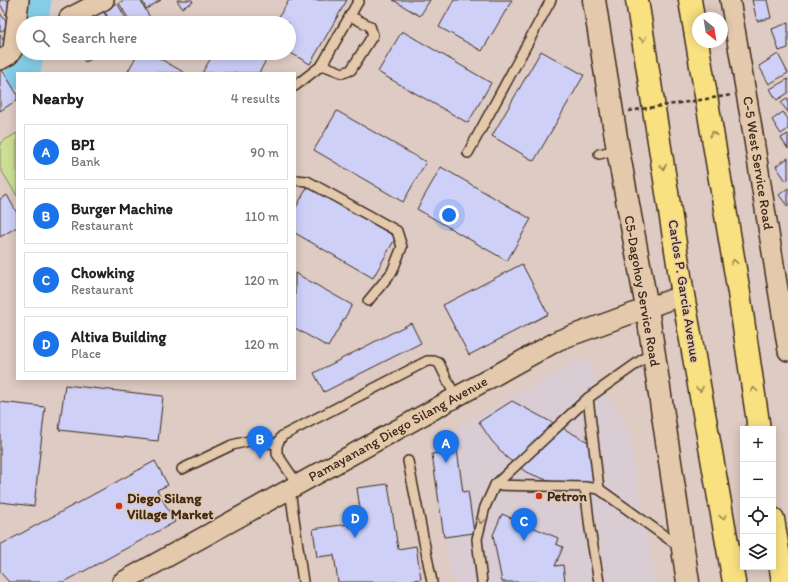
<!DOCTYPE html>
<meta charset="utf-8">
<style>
body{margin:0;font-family:Itim,sans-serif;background:#f2f2f2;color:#222}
.controls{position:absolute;right:12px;bottom:12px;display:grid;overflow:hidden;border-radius:0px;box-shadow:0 2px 10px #0003}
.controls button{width:36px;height:36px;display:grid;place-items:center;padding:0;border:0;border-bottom:1px solid #e0e0e0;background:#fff;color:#222;font:20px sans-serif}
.compass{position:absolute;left:692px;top:12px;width:36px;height:36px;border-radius:50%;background:#fff;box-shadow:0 2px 10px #0003;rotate:150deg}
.you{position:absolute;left:449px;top:215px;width:14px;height:14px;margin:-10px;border:3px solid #fff;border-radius:50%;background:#1a73e8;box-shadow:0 0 0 6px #1a73e833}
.badge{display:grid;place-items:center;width:26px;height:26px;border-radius:50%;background:#1a73e8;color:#fff;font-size:13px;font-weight:700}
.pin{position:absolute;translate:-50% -33px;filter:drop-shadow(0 1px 2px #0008)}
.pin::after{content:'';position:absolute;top:21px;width:14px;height:12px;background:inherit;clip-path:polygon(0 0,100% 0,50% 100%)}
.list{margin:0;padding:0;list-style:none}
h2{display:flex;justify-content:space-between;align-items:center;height:52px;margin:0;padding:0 16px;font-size:17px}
h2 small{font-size:13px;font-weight:400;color:#767676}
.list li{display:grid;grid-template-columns:26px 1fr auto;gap:12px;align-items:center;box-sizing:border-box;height:56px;margin:0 8px 8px;padding:0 8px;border:1px solid #e0e0e0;border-radius:0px}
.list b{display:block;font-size:15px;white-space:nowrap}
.list p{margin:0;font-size:13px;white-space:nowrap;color:#767676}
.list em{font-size:13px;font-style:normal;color:#767676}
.icon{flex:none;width:22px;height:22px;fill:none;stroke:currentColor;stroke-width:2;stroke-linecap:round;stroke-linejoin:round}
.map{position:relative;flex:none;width:788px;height:582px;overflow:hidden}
.search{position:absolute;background:#fff;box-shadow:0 2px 10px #0003;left:16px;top:16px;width:280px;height:44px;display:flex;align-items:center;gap:10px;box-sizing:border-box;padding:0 14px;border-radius:22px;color:#767676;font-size:15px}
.panel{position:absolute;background:#fff;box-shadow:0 2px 10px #0003;left:16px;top:72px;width:280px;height:308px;border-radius:0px}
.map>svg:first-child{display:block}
.built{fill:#d9ccd3}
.green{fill:#cbe095;stroke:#83855a}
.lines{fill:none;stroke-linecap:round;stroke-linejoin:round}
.river{stroke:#85cde6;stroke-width:35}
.building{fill:#ced0f8;stroke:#3b2a1e}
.service-casing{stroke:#3b2a1e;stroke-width:12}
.minor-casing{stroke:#3b2a1e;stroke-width:22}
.secondary-casing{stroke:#3b2a1e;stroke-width:25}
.primary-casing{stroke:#3b2a1e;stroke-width:25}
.service{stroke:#e5c9ac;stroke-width:9}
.minor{stroke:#e5c9ac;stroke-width:19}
.secondary{stroke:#e5c9ac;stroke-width:22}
.primary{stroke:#f9e181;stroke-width:22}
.path-bridge{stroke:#3b2a1e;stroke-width:2.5;stroke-dasharray:4 3;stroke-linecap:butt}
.oneway{stroke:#9a8650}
.oneway2{stroke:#88725e}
.poi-dot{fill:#c8321e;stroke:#e5c9ac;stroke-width:1.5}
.labels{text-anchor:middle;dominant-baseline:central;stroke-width:3;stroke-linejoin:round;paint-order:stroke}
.street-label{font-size:14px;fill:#3b2a1e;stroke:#e5c9ac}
.poi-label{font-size:14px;font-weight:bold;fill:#3b2a1e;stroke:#e5c9ac;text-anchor:start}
</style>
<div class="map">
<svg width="788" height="582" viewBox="0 0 788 582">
<rect width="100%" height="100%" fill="#decbc3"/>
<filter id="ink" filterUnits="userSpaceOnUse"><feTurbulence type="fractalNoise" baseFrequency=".025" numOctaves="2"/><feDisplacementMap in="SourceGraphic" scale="8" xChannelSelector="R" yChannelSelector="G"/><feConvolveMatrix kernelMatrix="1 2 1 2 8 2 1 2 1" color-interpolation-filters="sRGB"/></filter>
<g filter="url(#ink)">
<polygon class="built" points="584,358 628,429 655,582 452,582 432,454 429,443"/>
<polygon class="green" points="17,133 17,196 0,168 0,143"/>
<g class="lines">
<g class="river">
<polyline points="30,23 34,0"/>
<polyline points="23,73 26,53"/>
</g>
</g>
<g class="building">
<polygon points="0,0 18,0 7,16 0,4"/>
<polygon points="124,0 140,0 153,23 131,23 119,3"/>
<polygon points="142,0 161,0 146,9"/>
<polygon points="177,0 192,0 193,2 182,8"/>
<polygon points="289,0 347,0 310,64 289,52 289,23 275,23"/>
<polygon points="393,0 430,0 420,16"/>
<polygon points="454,0 512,0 482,51 439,27"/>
<polygon points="752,0 767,0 771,18 757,21"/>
<polygon points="117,3 128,22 127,23 111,23 104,10"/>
<polygon points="103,11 110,23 90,23 88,19"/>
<polygon points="0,13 9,26 0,32"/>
<polygon points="788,23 788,48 779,51 772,29"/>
<polygon points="402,31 491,83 468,123 378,72"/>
<polygon points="0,34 7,47 0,51"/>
<polygon points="541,51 584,75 534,161 492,136"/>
<polygon points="58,53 69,53 68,56"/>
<polygon points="80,53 102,53 85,62"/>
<polygon points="138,53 150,53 185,73 127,73"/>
<polygon points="214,53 270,53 259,73 202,73"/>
<polygon points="778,54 788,73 769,84 759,66"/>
<polygon points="0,68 1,68 17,94 17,100 0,111"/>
<polygon points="788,79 788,93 777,100 770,89"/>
<polygon points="788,98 788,112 781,103"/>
<polygon points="337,111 426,162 403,202 314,150"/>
<polygon points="783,112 788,119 788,129 781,134 772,120"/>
<polygon points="788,134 788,149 781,138"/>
<polygon points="788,158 788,179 786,181 776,166"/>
<polygon points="441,167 531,219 507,261 417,209"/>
<polygon points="308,186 396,237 373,278 295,233 295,209"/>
<polygon points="788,188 788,207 779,195"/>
<polygon points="7,195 17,213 17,227 0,237 0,199"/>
<polygon points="522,264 548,314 469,355 443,305"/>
<polygon points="295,273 352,305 328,347 295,328"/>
<polygon points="411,323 421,343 324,392 314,373"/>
<polygon points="65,385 163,396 158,441 59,430"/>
<polygon points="512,401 594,445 596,483 572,484 549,481 526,472 507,458 491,440 479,422"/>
<polygon points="0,402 45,407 34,506 0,502"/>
<polygon points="457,450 463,492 468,491 474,533 444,537 432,454"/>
<polygon points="155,461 168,485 157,490 175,522 64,582 9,582 0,572 0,545"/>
<polygon points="388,484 398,549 416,546 421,579 399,582 338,582 334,555 317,557 313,529 362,522 357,488"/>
<polygon points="502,514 558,538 556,544 563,547 555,566 563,565 565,582 502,582 493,535"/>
</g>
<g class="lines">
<g class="service-casing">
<g id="service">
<polyline points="322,65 343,73 351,70 373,35 370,26 350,16"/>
<polyline points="295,86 322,65 359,0"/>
<polyline points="468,153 551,0"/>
<polyline points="599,154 618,150"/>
<polyline points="295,180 307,181 397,231 402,247 392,272 368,301"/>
<polyline points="408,461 432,582"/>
<polyline points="182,469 232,445 257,439 277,445"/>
<polyline points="298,485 277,454 277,445 282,436 427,361 434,361 439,363 456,398"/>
<polyline points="495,485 585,487"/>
<polyline points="599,489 588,398 653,352"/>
<polyline points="290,490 303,582"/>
<polyline points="482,582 477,539 485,507 495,485 588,398"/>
<polyline points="599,582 590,529 585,487 599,489 680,547"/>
</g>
</g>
<g class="minor-casing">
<g id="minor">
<polyline points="730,0 751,122 788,351"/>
<polyline points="69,18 104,0"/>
<polyline points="0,60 9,55 13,49 19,0"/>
<polyline points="122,582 559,340 683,295"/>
</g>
</g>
<g class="secondary-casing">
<polyline id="secondary" points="594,0 618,150 647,308 688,582"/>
</g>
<g class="primary-casing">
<g id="primary">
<polyline points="637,0 683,295 734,582"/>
<polyline points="690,0 739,293 759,429"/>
<polyline points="773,519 783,582"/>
</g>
</g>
<use href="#service" class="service"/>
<use href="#minor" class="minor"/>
<use href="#secondary" class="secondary"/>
<use href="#primary" class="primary"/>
<polyline class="path-bridge" points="629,111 732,95"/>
</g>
<defs><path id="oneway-chevron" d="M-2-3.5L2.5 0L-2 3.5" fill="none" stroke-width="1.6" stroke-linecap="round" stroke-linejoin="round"/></defs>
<g class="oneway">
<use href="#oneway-chevron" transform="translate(643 39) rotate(81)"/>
<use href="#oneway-chevron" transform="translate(713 134) rotate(-99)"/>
<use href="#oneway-chevron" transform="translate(663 167) rotate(81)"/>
<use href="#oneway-chevron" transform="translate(734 262) rotate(-99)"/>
<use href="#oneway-chevron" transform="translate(700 389) rotate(80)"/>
<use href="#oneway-chevron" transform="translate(754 390) rotate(-98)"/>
<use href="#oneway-chevron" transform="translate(723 517) rotate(80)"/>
</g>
<use class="oneway2" href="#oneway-chevron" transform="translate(481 521) rotate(106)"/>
</g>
<g class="poi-dot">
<circle cx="539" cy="496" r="4"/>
<circle cx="119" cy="506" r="4"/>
</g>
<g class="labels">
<g class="street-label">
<text transform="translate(758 163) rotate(81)">C-5 West Service Road</text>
<text transform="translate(642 291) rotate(80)">C5-Dagohoy Service Road</text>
<text transform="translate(684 291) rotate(81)">Carlos P. Garcia Avenue</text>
<text transform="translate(398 429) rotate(-29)">Pamayanang Diego Silang Avenue</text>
</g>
<g class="poi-label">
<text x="547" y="496">Petron</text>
<text x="127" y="498">Diego Silang<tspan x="127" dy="16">Village Market</tspan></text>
</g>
</g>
</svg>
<div class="controls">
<button>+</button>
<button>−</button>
<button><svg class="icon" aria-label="locate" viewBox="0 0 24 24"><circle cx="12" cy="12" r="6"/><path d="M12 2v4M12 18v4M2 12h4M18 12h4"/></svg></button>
<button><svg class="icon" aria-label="layers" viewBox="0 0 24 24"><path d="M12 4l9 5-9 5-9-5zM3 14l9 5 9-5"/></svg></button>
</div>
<svg class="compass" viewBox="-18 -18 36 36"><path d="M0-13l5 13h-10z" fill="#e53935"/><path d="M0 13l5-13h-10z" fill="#767676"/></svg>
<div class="you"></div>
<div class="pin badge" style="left:446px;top:463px">A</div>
<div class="pin badge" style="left:260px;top:459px">B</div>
<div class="pin badge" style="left:524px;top:541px">C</div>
<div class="pin badge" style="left:355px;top:538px">D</div>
<div class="search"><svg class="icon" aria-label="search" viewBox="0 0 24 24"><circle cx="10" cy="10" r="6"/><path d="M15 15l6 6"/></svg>Search here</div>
<section class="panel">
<h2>Nearby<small>4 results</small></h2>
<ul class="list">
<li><span class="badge">A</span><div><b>BPI</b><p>Bank</p></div><em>90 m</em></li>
<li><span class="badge">B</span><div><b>Burger Machine</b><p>Restaurant</p></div><em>110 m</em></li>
<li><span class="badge">C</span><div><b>Chowking</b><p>Restaurant</p></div><em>120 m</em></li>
<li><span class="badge">D</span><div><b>Altiva Building</b><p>Place</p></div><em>120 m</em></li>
</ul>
</section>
</div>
